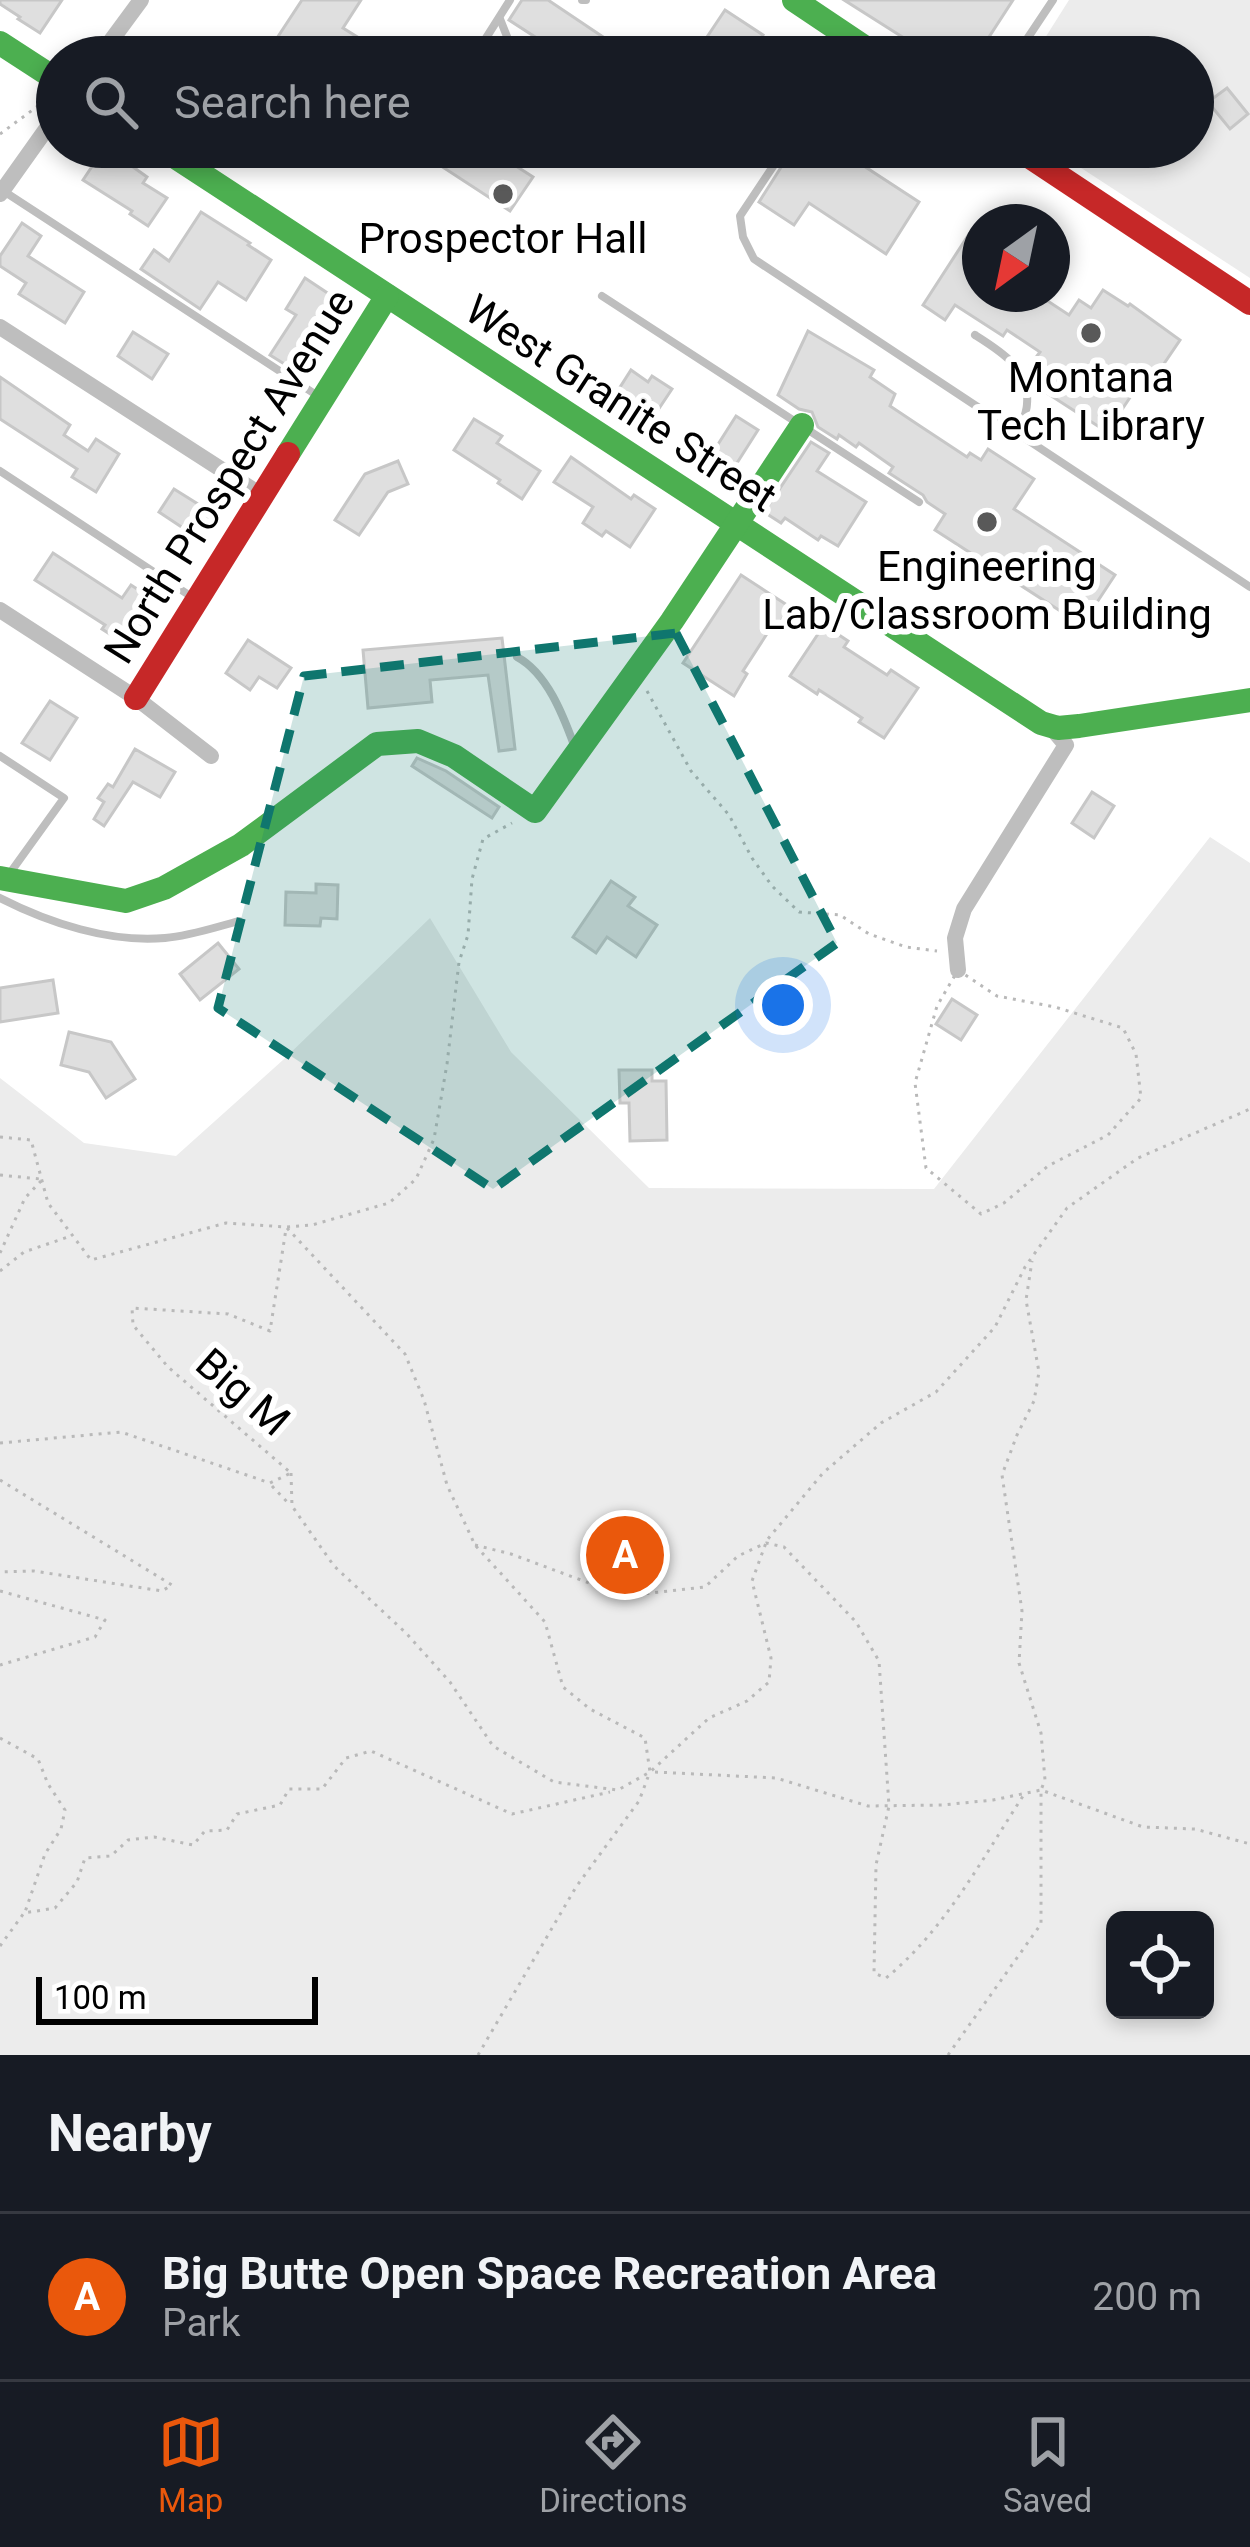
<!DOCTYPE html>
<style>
body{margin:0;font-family:Roboto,sans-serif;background:#242831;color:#f1f3f6}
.controls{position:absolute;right:36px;bottom:36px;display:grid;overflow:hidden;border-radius:18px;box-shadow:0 6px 18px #0003}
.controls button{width:108px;height:108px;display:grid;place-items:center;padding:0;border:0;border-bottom:3px solid #363941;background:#171b24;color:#f1f3f6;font:60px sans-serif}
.compass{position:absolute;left:962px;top:204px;width:108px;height:108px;border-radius:50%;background:#171b24;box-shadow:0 6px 18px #0003;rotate:213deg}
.scale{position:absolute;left:36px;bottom:30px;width:282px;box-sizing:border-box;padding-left:12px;border:6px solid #000;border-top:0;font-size:33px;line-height:42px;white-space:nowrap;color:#000;-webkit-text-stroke:9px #fff;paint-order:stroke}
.you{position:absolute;left:783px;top:1005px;width:42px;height:42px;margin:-30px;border:9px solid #fff;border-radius:50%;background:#1a73e8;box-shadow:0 0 0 18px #1a73e833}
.badge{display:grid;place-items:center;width:78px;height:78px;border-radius:50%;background:#ea580c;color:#fff;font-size:39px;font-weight:700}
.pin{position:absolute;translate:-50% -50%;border:6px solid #fff;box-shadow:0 3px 12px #0006}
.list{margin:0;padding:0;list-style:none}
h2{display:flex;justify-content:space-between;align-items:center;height:156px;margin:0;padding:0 48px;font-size:51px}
h2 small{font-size:39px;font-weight:400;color:#9ea1a6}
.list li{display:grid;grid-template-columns:78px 1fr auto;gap:36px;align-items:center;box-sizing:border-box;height:168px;padding:0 48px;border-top:3px solid #363941}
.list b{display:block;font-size:45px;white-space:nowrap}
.list p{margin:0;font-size:39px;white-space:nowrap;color:#9ea1a6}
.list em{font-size:39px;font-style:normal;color:#9ea1a6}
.icon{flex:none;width:66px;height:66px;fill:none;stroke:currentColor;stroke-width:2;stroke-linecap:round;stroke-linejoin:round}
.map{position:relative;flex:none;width:1250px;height:2055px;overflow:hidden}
.search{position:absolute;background:#171b24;box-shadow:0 6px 18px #0003;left:36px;right:36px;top:36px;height:132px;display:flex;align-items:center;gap:30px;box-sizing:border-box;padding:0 42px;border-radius:66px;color:#9ea1a6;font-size:45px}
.sheet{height:324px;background:#171b24}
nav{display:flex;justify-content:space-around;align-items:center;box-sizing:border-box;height:168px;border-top:3px solid #363941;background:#171b24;font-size:33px;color:#9ea1a6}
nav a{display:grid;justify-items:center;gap:6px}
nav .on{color:#ea580c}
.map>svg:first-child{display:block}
.green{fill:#ececec;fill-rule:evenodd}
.building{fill:#dfdfdf;stroke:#c7c7c7;stroke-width:3}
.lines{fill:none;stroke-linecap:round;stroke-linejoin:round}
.path{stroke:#b9b9b9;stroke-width:3;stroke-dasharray:3 6;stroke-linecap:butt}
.lane{stroke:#bebebe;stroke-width:8}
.street{stroke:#bebebe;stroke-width:16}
.fast{stroke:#4caf50;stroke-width:24}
.jam{stroke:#c62828;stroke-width:24}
.marked{fill:#0f766e;fill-opacity:0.2;stroke:#0f766e;stroke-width:9;stroke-dasharray:24 15;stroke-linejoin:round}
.poi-dot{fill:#595959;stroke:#fff;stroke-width:4.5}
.labels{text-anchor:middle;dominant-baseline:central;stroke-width:12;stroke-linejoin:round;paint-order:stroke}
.poi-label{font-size:42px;fill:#000;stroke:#fff}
.street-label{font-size:42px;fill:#000;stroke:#fff}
</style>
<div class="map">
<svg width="1250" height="2055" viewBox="0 0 1250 2055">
<rect width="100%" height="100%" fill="#fff"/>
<g class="green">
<polygon points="1069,0 1250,0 1250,278 1049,147 1193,147 1193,57 1033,57"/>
<path d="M1210 837 1250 863V2055H0V1078L84 1143 176 1156 283 1060 430 918 511 1052 649 1188 934 1189ZM1205 1920V2010H1115V1920Z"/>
</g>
<g class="building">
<polygon points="0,0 62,0 40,33 18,19 20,17 0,4"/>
<polygon points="302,0 361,0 343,28 367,43 358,57 305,57 277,38"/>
<polygon points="522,0 548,0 615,45 608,57 537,57 546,44 509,20"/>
<polygon points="844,0 1013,0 976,57 934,57"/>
<polygon points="725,10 763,35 748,57 739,57 707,37"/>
<polygon points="1227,88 1248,114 1230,129 1208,102"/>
<polygon points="105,147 147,177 143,183 167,198 148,226 130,214 132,211 83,180"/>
<polygon points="412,147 528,147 516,166 533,177 510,211"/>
<polygon points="794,147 848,147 844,153 919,202 886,254 809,203 794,225 759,202"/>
<polygon points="201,212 250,243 248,245 271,260 246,300 218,282 200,309 141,269 154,250 169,261"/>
<polygon points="22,223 41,236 28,256 84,292 65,323 19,294 26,283 0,266 0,256"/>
<polygon points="969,234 980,241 980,294 1037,294 1069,315 1079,300 1091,308 1103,290 1128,306 1130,304 1180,340 1157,374 1149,369 1107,432 1033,384 1030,375 1035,366 1031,364 1040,352 1007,330 1003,336 955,305 945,320 923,305"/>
<polygon points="305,278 335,298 307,340 319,348 302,375 270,355 296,315 286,309"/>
<polygon points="808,331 874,370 870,377 895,394 890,406 920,426 967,457 970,453 981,460 988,449 1034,479 1014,509 1115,575 1082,625 935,530 945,514 927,502 923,495 889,473 893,467 859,443 856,447 839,435 837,439 818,427 812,412 799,409 778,395"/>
<polygon points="133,332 168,354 152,379 118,356"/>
<polygon points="631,370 648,382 652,376 672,389 652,419 615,395"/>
<polygon points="0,377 70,425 64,435 88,451 96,439 119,454 96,492 72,477 77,469 0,419"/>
<polygon points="736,416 758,430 730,474 708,460"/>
<polygon points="474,419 502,436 497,443 540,471 522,499 498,483 500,480 454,450"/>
<polygon points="811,442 829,453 817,471 866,502 838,546 821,536 818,540 785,518 781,523 764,512"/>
<polygon points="571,457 631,499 634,495 655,509 630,547 606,531 602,536 583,523 593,507 554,482"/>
<polygon points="398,461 408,484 388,492 359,535 335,520 365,474"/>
<polygon points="174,489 214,514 198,538 159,512"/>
<polygon points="53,553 122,598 131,585 151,598 144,609 152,614 130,647 102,629 105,625 35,580"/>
<polygon points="741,575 790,607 776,629 772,626 743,671 747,674 734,696 683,663"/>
<polygon points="824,625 848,641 844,647 887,675 891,670 918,688 884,738 859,722 862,718 819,690 817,694 790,676"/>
<polygon points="502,638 515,749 499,751 488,675 430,680 432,702 368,708 363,650"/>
<polygon points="248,640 291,668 277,688 259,677 250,690 226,673"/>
<polygon points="50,701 77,718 50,760 22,743"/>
<polygon points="135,749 175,772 160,797 133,782 104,826 94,819 104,802 98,798 108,784 113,787"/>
<polygon points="417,758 446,771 499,807 492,818 412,766"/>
<polygon points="1092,792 1114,806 1094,838 1072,823"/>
<polygon points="611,881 635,897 628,906 657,925 636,957 607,937 596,953 573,937"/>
<polygon points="316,884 338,885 337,919 321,918 320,926 285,925 286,892 316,893"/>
<polygon points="218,943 239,969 200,1000 180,974"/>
<polygon points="53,980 58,1013 0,1022 0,988"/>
<polygon points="952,999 977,1015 961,1040 936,1024"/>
<polygon points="69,1032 111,1042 135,1079 106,1098 89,1072 61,1065"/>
<polygon points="619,1070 652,1070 652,1081 666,1081 667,1140 630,1141 629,1103 620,1103"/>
</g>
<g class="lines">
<g class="path">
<polyline points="0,134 42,103"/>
<polyline points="647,691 691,771 729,815 752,858 772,886 799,912 840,915 869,934 906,947 937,951"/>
<polygon points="958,970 997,996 1055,1007 1123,1028 1136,1054 1141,1098 1108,1135 1048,1166 1004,1203 981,1214 926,1168 915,1083 937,1006"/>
<polyline points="0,1137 31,1140 48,1203 91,1260 226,1223 286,1227 312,1225 389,1203 416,1179 434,1139 447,1064 459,962 468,935 472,879 483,839 512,823"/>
<polyline points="0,1175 40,1179"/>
<polyline points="287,1228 405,1354 424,1400 447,1485 475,1545 545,1622 563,1687 590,1709 645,1738 650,1772"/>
<polyline points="0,1253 25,1198 41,1181"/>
<polyline points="0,1271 24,1252 71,1236"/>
<polyline points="0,1443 121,1432 270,1483 291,1473 168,1367 133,1325 132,1308 228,1314 270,1331 286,1229"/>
<polyline points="291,1473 292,1506 334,1566 406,1633 450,1682 493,1746 554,1782 618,1790 650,1772 709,1718 747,1701 769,1682 771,1658 752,1581 767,1540 823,1473 881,1423 936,1392 995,1327 1025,1267 1067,1208 1138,1158 1250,1109"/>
<polyline points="0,1480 172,1585 162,1591 34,1571 0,1572"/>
<polyline points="272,1486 290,1505"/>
<path d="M475 1545 511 1554 624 1596 705 1587 738 1556 766 1543 784 1547 856 1622 879 1661 889 1806 876 1865 874 1973 886 1978C946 1929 983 1857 1025 1793"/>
<polyline points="0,1591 105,1620 95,1637 0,1665"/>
<polyline points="0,1738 38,1759 48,1784 65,1810 61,1829 45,1854 25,1912"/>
<polyline points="655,1772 776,1778 868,1806 942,1805 993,1800 1041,1790 1143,1827 1195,1829 1250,1844"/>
<polyline points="0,1946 24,1913 55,1908 77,1882 85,1858 111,1856 128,1840 154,1837 193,1845 205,1831 227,1830 237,1814 280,1805 289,1789 322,1789 346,1758 371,1751 512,1814 610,1792"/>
<polyline points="478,2055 576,1887 639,1801 648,1777"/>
<polyline points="948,2055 1041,1924 1041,1790 1045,1780 1041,1733 1019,1663 1022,1611 1002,1475 1017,1435 1034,1401 1039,1372 1026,1300 1032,1261"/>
</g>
<g class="lane">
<polyline points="582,0 586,0"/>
<polyline points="500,19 512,49 511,57"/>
<polyline points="474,57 510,0"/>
<polyline points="1015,57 1053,0"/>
<polyline points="786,147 740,216 743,237 754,259 1250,587"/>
<polyline points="2,190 321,398"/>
<polyline points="602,296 919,502"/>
<path d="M975 335C1002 352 1030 369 1027 404 1027 413 1021 425 1018 434"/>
<polyline points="0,471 195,599"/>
<path d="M517 657C547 673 563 715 574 745"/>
<polyline points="0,756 64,798 10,873"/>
<path d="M0 898C49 923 110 943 165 938 190 936 216 927 239 921"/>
</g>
<g class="street">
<polyline points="99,57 141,0"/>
<polyline points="0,194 57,114"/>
<polyline points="0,327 261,495"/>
<polyline points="0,610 136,698 211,756"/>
<polyline points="958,970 955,938 964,909 1066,745 1050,726"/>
</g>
<g class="fast">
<polyline points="794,0 879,57"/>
<polyline points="0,43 57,80"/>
<polyline points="160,147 1041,723 1058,728 1079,726 1250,700"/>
<polyline points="288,454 387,296"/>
<polyline points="0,878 126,901 164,888 241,845 377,744 418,741 454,756 535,811 672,621 802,425"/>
</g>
<g class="jam">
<polyline points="1015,147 1250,303"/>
<polyline points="136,698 288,454"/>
</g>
</g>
<path class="marked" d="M676 633 837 943 493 1189 218 1008 304 676Z"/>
<g class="poi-dot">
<circle cx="503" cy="194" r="12"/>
<circle cx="1091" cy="333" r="12"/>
<circle cx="987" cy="522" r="12"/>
</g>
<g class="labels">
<g class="poi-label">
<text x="503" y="238">Prospector Hall</text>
<text x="1091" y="377">Montana<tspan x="1091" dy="48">Tech Library</tspan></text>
<text x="987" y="566">Engineering<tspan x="987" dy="48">Lab/Classroom Building</tspan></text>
</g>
<g class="street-label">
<text transform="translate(621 403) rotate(33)">West Granite Street</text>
<text transform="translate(229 476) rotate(-58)">North Prospect Avenue</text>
<text transform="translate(243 1392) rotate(41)">Big M</text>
</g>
</g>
</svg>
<div class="controls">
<button><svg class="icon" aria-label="locate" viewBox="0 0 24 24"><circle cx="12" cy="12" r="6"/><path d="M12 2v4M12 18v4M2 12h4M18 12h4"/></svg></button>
</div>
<svg class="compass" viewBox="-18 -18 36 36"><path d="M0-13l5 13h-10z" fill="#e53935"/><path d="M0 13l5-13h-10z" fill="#9ea1a6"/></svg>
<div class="scale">100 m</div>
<div class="you"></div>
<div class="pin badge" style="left:625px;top:1555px">A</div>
<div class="search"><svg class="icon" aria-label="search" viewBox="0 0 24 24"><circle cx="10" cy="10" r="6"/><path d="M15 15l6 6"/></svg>Search here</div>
</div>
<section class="sheet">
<h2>Nearby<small></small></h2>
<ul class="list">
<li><span class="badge">A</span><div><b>Big Butte Open Space Recreation Area</b><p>Park</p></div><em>200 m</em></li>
</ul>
</section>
<nav>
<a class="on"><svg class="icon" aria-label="map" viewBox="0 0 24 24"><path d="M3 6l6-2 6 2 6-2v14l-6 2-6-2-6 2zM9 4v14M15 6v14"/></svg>Map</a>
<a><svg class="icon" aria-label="directions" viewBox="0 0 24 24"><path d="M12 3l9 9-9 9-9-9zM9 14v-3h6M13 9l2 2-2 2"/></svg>Directions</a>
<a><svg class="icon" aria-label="saved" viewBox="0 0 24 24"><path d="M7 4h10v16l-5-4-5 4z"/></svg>Saved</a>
</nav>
